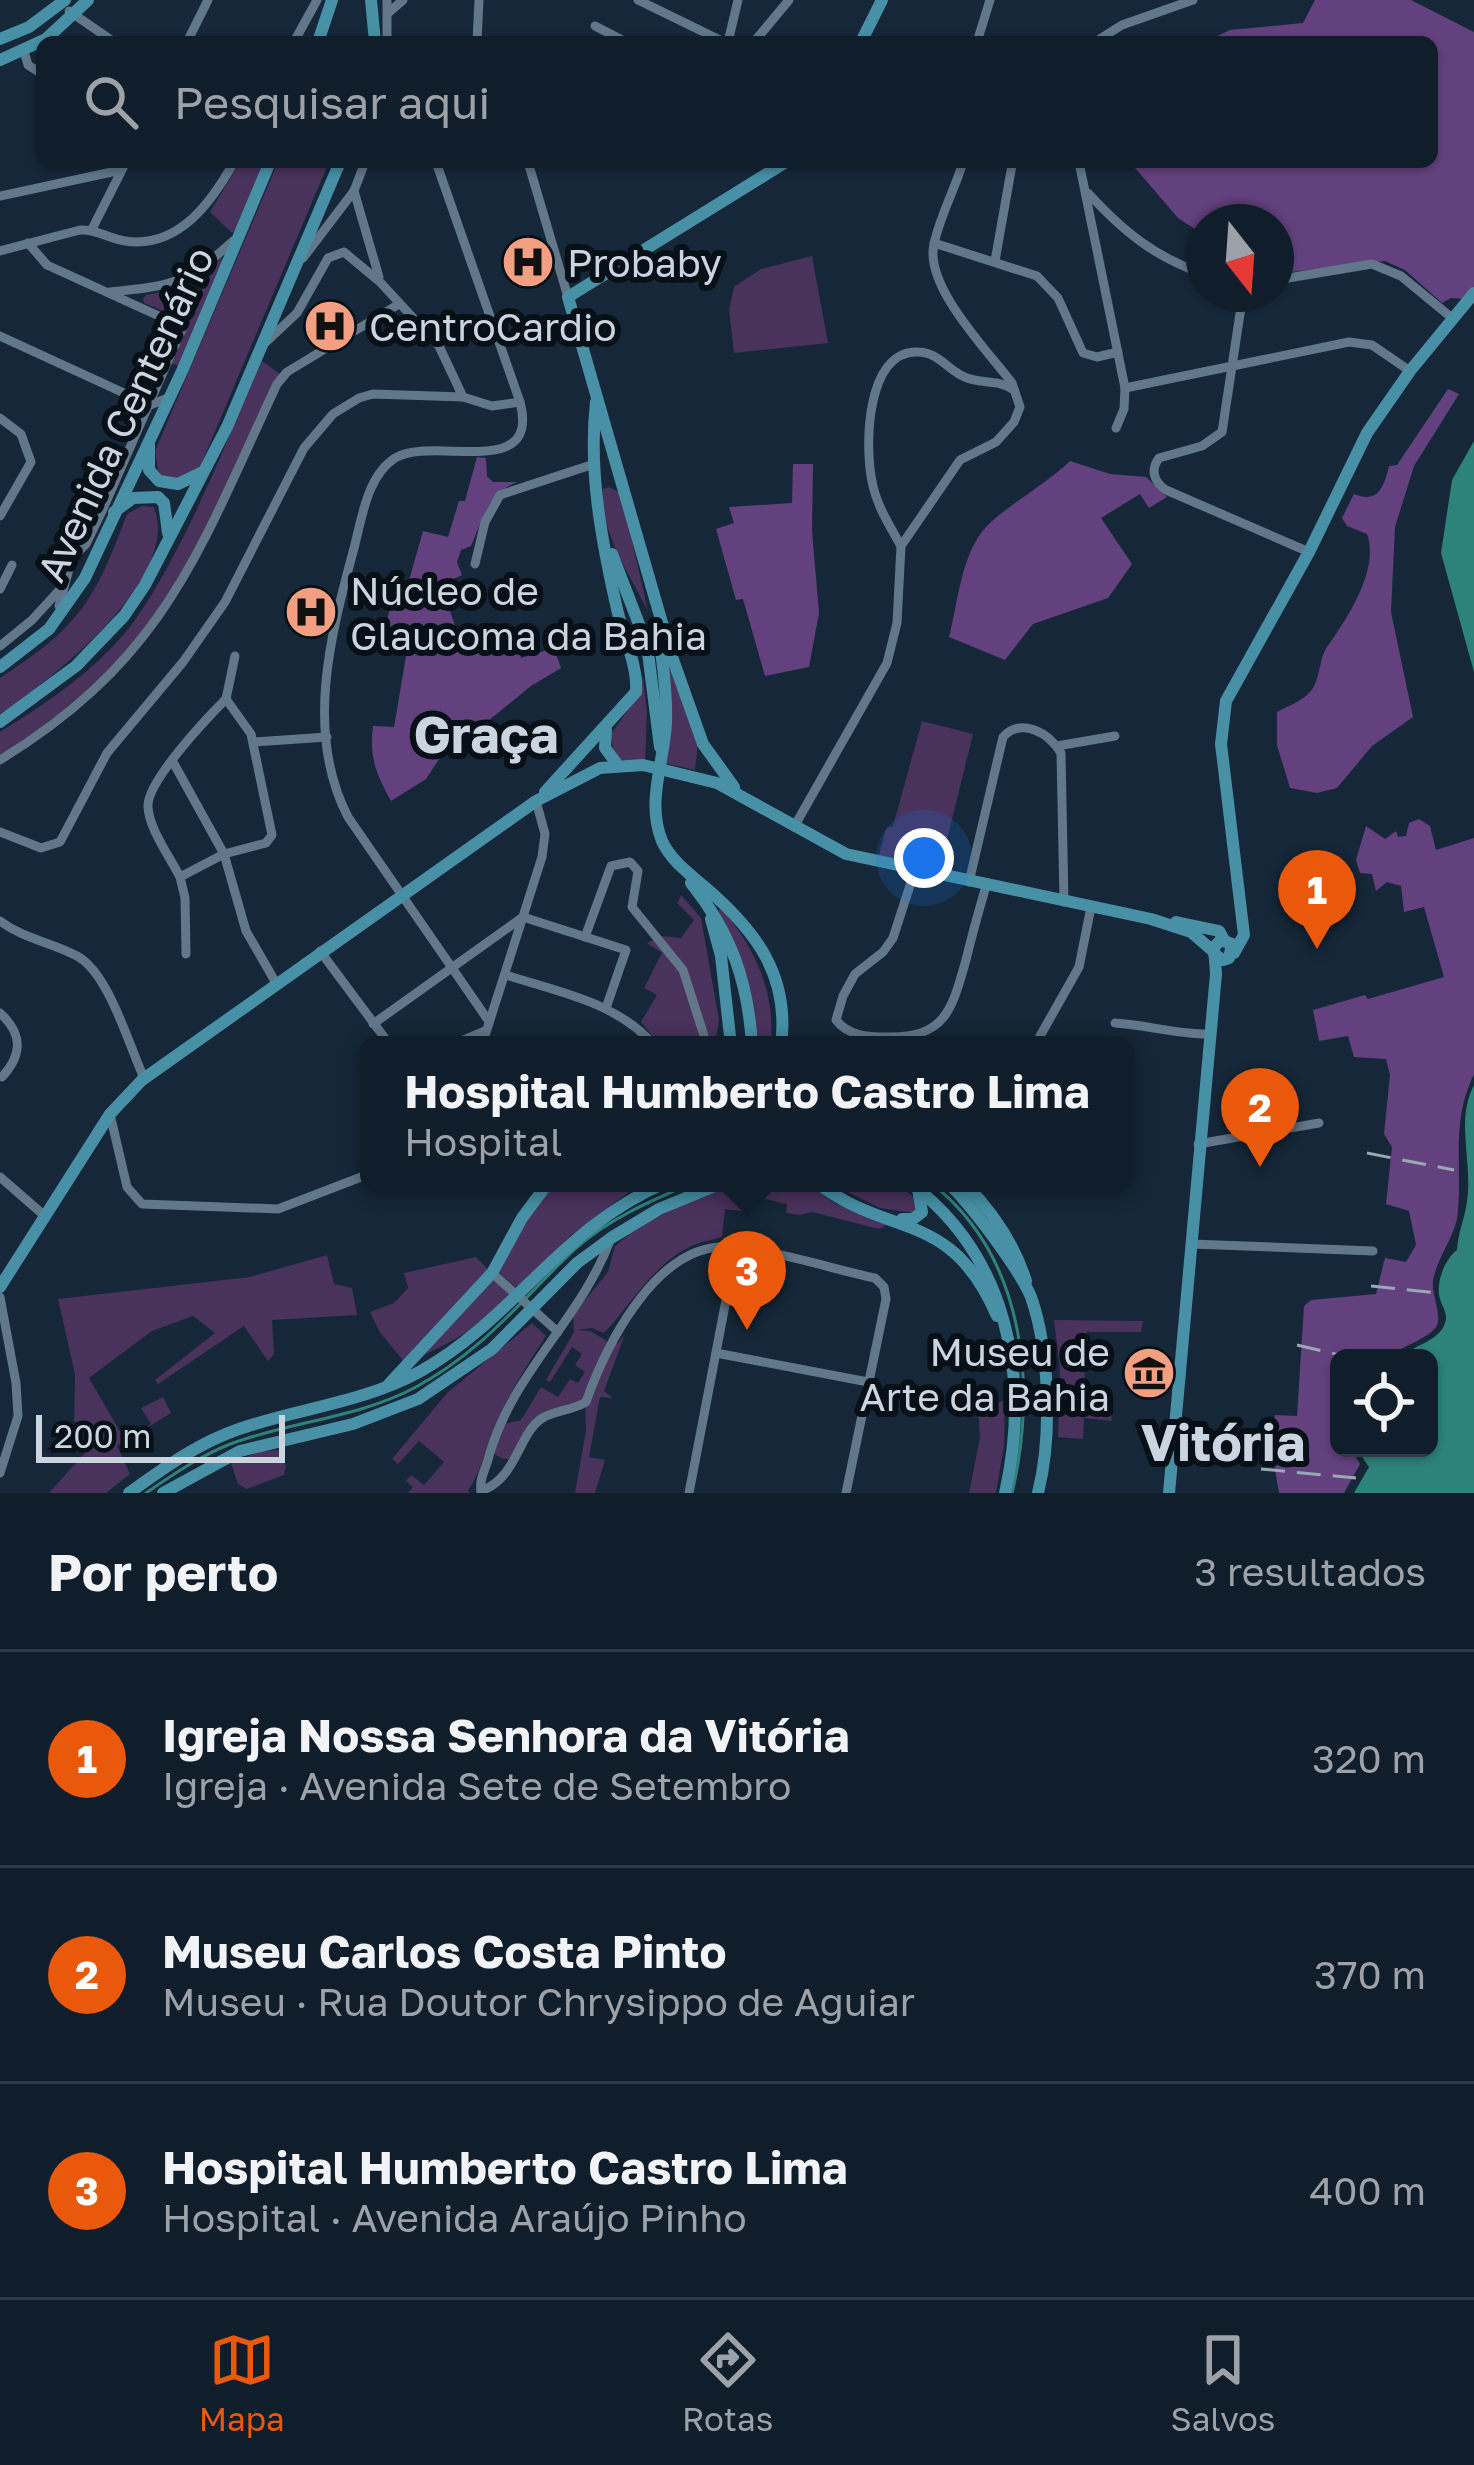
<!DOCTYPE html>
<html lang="pt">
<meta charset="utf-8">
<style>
body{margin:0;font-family:"Golos Text",sans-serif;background:#1e2a36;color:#f1f3f6}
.controls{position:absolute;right:36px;bottom:36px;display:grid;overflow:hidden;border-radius:18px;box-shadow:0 3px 9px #0004}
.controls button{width:108px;height:108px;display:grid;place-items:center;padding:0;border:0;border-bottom:3px solid #303b47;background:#101d2a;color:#f1f3f6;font:60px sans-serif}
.compass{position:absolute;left:1186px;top:204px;width:108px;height:108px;border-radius:50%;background:#101d2a;box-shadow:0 3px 9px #0004;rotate:163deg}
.scale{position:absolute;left:36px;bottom:30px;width:249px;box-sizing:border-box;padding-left:12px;border:6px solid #cad5e0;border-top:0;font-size:33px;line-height:42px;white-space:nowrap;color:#cad5e0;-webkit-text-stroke:9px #081017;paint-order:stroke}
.you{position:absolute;left:924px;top:858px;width:42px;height:42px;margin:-30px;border:9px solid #fff;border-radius:50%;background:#1a73e8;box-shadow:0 0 0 18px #1a73e833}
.badge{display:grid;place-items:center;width:78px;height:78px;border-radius:50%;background:#ea580c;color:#fff;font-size:39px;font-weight:700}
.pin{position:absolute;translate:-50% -99px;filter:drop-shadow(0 3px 6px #0008)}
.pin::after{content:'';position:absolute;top:63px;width:42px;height:36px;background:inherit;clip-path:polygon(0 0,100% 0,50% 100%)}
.popup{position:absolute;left:360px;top:1036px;width:774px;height:156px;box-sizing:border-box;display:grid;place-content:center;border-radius:18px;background:#101d2a;filter:drop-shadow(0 3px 9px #0005);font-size:39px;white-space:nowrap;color:#9ca2a8}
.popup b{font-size:45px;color:#f1f3f6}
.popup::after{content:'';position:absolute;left:50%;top:100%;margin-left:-24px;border:24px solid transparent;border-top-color:#101d2a}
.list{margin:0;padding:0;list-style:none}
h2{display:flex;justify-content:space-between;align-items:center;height:156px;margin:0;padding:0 48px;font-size:51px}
h2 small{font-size:39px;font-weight:400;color:#9ca2a8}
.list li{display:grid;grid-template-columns:78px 1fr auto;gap:36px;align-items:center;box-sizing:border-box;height:216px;padding:0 48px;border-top:3px solid #303b47}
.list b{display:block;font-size:45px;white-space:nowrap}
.list p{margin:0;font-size:39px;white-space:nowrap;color:#9ca2a8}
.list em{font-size:39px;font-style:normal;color:#9ca2a8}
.icon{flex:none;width:66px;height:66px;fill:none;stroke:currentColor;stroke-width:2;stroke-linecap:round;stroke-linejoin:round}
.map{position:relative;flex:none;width:1474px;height:1493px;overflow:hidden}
.search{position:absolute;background:#101d2a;box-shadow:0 3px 9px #0004;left:36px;right:36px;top:36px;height:132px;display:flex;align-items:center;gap:30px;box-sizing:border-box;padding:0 42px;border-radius:18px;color:#9ca2a8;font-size:45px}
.sheet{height:804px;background:#101d2a}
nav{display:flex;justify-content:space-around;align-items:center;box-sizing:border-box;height:168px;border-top:3px solid #303b47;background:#101d2a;font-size:33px;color:#9ca2a8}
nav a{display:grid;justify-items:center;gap:6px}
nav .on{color:#ea580c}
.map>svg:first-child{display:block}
.green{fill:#49325c}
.forest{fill:#63417e}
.water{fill:#2d837a}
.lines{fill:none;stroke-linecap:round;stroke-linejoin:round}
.stream{stroke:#2d837a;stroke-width:3}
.minor{stroke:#62778a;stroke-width:9}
.major{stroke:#4790a6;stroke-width:12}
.rail{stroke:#9ba7b4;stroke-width:3;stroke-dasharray:24 12;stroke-linecap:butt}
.labels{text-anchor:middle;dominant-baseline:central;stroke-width:12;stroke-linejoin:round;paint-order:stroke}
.poi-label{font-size:39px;fill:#cad5e0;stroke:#081017;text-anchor:start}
.street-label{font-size:39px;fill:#cad5e0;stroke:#081017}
.district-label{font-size:51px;font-weight:bold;fill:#cad5e0;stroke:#081017}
</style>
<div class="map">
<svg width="1474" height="1493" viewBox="0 0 1474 1493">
<rect width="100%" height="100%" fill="#152738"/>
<g class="green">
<polygon points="240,162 267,162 241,224 232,233 210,212"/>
<polygon points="278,162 329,162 200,467 189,478 164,478 158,470 155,451"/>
<polygon points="229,253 181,367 171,363 187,321 144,303 143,299 146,295 183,287"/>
<polygon points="812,256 828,343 734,353 729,310 734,287 761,269"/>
<path d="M262 361 280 374C246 433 225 498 192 558 146 645 81 703 0 755V732C48 702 101 667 135 620 189 541 223 448 262 361Z"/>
<path d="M609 487 621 493 648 611C630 575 599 531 603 489Z"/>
<path d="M142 506 154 507C182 579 52 679 0 714V678C80 626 94 602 127 514Z"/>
<polygon points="666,650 698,744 695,770 664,763"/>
<polygon points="643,677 647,712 645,763 629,763 614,756 611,734 630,707 637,678"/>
<polygon points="922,721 973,734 940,868 879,855 886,829 893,826"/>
<polygon points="681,895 701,918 719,1020 716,1039 704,1045 660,1045 641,1022 657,995 644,988 662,953 647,943 663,936 681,938 694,920 677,903"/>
<path d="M721 908C756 949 775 991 771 1045H757C753 994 743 956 718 911Z"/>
<polygon points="554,1183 641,1183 570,1236 519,1290 498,1272 514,1239"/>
<path d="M739 1183H805L835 1203 889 1224 879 1229 812 1212 800 1215 786 1213 787 1204 752 1196 748 1212 725 1209 722 1237C713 1240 703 1241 694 1245 654 1262 632 1304 604 1333L592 1328 577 1330 590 1331 607 1341 595 1373 609 1343H618L625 1334 604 1391 613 1398 600 1397 589 1457 605 1460 595 1493H575L586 1431 585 1401 545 1415 516 1459H503L493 1453 500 1425 521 1420 541 1387 558 1397 570 1379 578 1383 585 1372 575 1365 582 1354 572 1347 550 1382 546 1380 574 1332 573 1315 608 1272 615 1246 637 1228 694 1198Z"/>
<polygon points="829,1183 895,1183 918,1200 915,1213 880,1208"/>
<polygon points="327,1255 334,1284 352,1288 357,1315 272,1320 274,1354 268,1361 244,1326 158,1384 155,1380 215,1333 193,1316 152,1331 89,1378 125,1440 151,1424 141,1408 163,1397 171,1413 117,1446 130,1474 106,1493 49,1493 99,1437 74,1421 75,1374 58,1299 250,1277"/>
<path d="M476 1257 513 1296C480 1327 447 1346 405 1363L379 1331 370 1312 394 1303 408 1288 404 1273Z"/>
<polygon points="1054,1320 1143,1321 1141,1332 1087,1332 1083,1408 1111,1410 1112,1421 1084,1418 1083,1439 1058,1437 1060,1369"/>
<path d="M532 1323 546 1336C528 1363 511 1390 498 1420 487 1444 483 1468 468 1491L470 1493H408L413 1487 406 1481 411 1475 424 1485 444 1462 419 1441 398 1464 392 1459 447 1393Z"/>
<polygon points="1005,1400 1004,1446 996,1493 969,1493 980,1437 978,1409"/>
<polygon points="278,1450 286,1466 284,1475 247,1489 238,1484 231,1463 261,1451"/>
</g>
<g class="forest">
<polygon points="1315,0 1411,0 1474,32 1474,289 1465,299 1451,298 1442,303 1405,270 1385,261 1282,273 1276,271 1276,222 1204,222 1204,235 1178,218 1130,162 1432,162 1432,42 1205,42 1230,30 1303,23"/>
<path d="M1448 389 1459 394 1414 466 1395 527 1391 612 1413 717 1372 746 1337 788 1317 793 1290 788 1277 745V712C1288 706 1302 701 1310 692 1321 680 1318 660 1327 647 1347 619 1380 569 1367 534L1347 526 1342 518 1354 494C1378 504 1384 487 1389 466L1397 465Z"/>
<path d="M477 457 486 458 487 476 493 482H517C488 494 483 518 471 546L461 550 457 562 462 575 434 588 437 601 449 608 462 646 513 631 521 658 554 648 561 668 531 686 477 730 467 721 444 740 447 747 426 779 391 801C376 774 369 757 373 726L394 727 406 656 381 649 394 589 406 591 423 531 448 537 459 501H465Z"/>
<path d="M1070 461 1110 474 1146 477 1167 497 1149 508 1140 494 1101 518 1132 564 1108 598 1033 624 1005 660 949 637C958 603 961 554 986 527 1006 506 1045 485 1070 461Z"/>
<polygon points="793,464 813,464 812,531 819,613 809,667 765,676 743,599 736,600 716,529 734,523 729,507 792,503"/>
<path d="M1419 819 1430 826 1436 850 1474 838V1074C1451 1121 1462 1161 1458 1211 1457 1234 1437 1257 1433 1281 1431 1294 1443 1316 1436 1327 1429 1337 1407 1345 1396 1352L1393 1358H1339V1448H1350L1360 1464 1344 1493H1279L1271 1447 1258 1443 1262 1427H1273L1275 1415 1297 1416 1304 1306 1311 1300 1376 1294 1385 1258 1406 1262 1416 1245 1409 1211 1386 1204 1392 1147 1384 1134 1390 1075 1386 1059 1354 1057 1348 1036 1319 1041 1313 1010 1365 995 1368 999 1444 977 1424 907 1404 912 1401 886 1387 882 1376 891 1372 874 1360 873 1356 860 1366 826 1385 839 1396 831 1398 837 1406 836 1409 823Z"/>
</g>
<g class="water">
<polygon points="1474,441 1474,672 1441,553 1452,480"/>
<path d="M1474 1085V1493H1354L1369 1467 1356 1448H1429V1358H1398C1410 1347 1440 1341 1445 1323 1449 1312 1440 1305 1439 1294 1437 1279 1446 1258 1457 1250 1458 1232 1465 1218 1467 1201 1473 1162 1455 1121 1474 1085Z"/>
</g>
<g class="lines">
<g class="stream">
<path d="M931 1183C1024 1255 1038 1385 1012 1493"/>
<path d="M146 1493C174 1474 201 1455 233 1443 293 1421 358 1418 416 1387 483 1351 521 1300 574 1250 608 1219 652 1200 693 1183"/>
</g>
<g class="minor">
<polyline points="387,0 387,42"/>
<polyline points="638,0 724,42"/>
<polyline points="69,11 114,42"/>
<polyline points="388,13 403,0"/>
<polyline points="595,26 626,42"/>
<polyline points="187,42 208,0"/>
<polyline points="294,42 317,0"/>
<polyline points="477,42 479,0"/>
<polyline points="728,42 738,0"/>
<polyline points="754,42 789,0"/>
<polyline points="977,42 990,0"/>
<polyline points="1095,42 1122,25 1193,0"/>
<polyline points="24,51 28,65 42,74"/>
<path d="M436 162 520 402C541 482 433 435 395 458 367 476 362 518 354 548 331 634 304 732 348 817L488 1020"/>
<polyline points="528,162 568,297"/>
<polyline points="1079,162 1125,388 1124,409 1116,428"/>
<polyline points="354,191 379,277"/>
<path d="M1088 193C1123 231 1154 257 1204 274"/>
<polyline points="0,196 121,170"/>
<polyline points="92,229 126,162"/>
<polyline points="28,243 47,265 183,327 103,509 86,544 72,558 59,606"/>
<polyline points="934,243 1037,276 1058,298 1083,353 1097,357 1118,352"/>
<path d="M0 251 80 230C97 229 109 239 125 241 178 249 211 203 234 162"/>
<polyline points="303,258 354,191 365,162"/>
<polyline points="995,261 1012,165"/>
<polyline points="1276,280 1372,264 1401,276 1452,318"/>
<path d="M110 292C171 286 186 284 233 241"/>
<path d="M1243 294 1222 432 1202 446 1159 458C1150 470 1154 482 1166 490L1309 552"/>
<polyline points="0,336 150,405 168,398"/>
<polyline points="265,343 297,313 328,258 344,252 380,282 439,346 463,397"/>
<polyline points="1125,388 1349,342 1372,345 1410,371"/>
<polyline points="0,418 21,434 31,462 0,516"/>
<path d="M901 546C890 526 878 508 873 486 864 450 865 350 918 352 939 352 949 372 967 378 983 384 996 379 1012 389"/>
<polyline points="475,564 485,522 500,495 594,464"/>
<polyline points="0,589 12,565"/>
<polyline points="0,646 32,620 64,585"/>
<path d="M226 699 251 734 272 835 266 843 224 854 180 877C170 857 149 829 148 807 146 782 208 717 226 699Z"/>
<polyline points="226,699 235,656"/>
<polyline points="253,742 327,737"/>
<polyline points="1057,746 1115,736"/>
<path d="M0 760C166 658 199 551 277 384L287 372 399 304"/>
<polyline points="173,762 224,854 246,931 276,983"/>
<path d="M794 827 887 663 897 623 901 546 960 460 996 442 1014 422 1020 407 1012 383C987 350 924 286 934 244 940 216 955 189 963 162"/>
<polyline points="0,832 41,848 60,842 107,753 183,662 225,602 304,448 333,414 359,398 373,394 463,397 492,406 520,402"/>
<path d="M915 870 893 938 883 952 855 974 843 996 836 1020C848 1036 868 1037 888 1037 946 1038 952 1009 966 960 972 935 979 910 986 886"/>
<polyline points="180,877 185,898 186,954"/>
<path d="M969 882 1003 737C1022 717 1049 733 1061 753L1064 902"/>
<path d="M0 921C24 939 51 942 77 956 109 973 129 1046 144 1078"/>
<polyline points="585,937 611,866 630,862 638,871 632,907 683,970 707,1045"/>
<polyline points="320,951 390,1045"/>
<path d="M506 975C558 992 617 1002 654 1045"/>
<path d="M0 1013C23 1034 23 1054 2 1077"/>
<path d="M1115 1023C1147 1025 1175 1034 1208 1034"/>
<polyline points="373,1024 523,917 626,950 606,1008"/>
<polyline points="452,1045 485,1031"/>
<polyline points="482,1045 542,857 545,834 536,801"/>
<polyline points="1035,1045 1079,967 1091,907"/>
<polyline points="110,1114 127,1187 142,1204 278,1209 369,1174"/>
<polyline points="1198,1144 1319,1123"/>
<polyline points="0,1177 46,1217"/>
<polyline points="1191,1244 1373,1251"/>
<polyline points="492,1273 558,1332"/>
<polyline points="0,1297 16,1383 18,1416 0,1473"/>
<polyline points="716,1353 868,1382"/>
<path d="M481 1491C517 1478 518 1435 541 1419 554 1410 572 1411 586 1402 605 1348 652 1252 719 1247 756 1244 835 1270 875 1278L884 1287 886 1299 846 1493"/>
<path d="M481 1491C479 1478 486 1469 489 1456 513 1371 581 1320 611 1238"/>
<polyline points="689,1493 736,1248"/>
</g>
<g class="major">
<polyline points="371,0 375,42"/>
<polyline points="0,39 29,27 65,0"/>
<polyline points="318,42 332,0"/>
<polyline points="861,42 882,0"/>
<polyline points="0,60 46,39 88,0"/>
<polyline points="149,444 149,470 159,481 178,484 201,473"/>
<polyline points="114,512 133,498 158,497 164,503 168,533"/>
<polyline points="612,554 647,645 660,747"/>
<path d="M658 632C663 662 667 693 666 723 664 763 646 802 662 841 671 861 690 874 706 888 756 931 790 976 781 1045"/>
<polyline points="0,667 49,629 85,578 183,369 270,162"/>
<polyline points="0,722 76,666 124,616 145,585 227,427 340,162"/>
<polyline points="606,730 605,748 617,764"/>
<polyline points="734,787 703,744 671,654 568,297 786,162"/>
<path d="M545 792 636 692C638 665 623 636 617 609 602 543 588 470 596 402"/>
<path d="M691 883C731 933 748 981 752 1045"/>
<polyline points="711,919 721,956 731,1045"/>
<polyline points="1176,922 1219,931 1224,940"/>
<polyline points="1234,953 1244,935 1221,744 1226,701 1309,552 1367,433 1410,371 1474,293"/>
<path d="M817 1183C891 1239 951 1209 997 1316"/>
<path d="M910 1183C1008 1256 1031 1378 1005 1493"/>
<path d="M948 1183C970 1203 1020 1270 1031 1297 1050 1351 1052 1438 1038 1493"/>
<path d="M964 1183C992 1211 1014 1243 1026 1281"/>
<polyline points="902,1219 913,1219 922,1212 918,1189"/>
<polyline points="0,1287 110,1114 142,1080 536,801 600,768 643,765 717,783 846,854 1151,919 1191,932 1213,951"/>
<polyline points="389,1384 492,1273 522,1218 548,1183"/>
<path d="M129 1493C164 1468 198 1443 239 1429 300 1408 363 1403 421 1371 516 1317 561 1227 665 1183"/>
<polyline points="163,1493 240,1451 353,1424 418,1399 492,1349 577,1263 611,1238 659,1209 722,1183"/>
<polyline points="1169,1493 1216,974 1214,947 1221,940 1232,944 1229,958 1223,960 1214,954"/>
</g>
<g class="rail">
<polyline points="1367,1153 1454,1170"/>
<polyline points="1371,1286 1438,1293"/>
<polyline points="1297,1345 1353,1358"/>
<polyline points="1261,1469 1356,1478"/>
</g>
</g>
<defs>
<g id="hospital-disc" transform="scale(2.7)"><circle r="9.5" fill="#f2a081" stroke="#081017"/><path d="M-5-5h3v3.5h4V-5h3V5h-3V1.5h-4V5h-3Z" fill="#111"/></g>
<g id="museum-disc" transform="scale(2.7)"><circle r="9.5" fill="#f2a081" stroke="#081017"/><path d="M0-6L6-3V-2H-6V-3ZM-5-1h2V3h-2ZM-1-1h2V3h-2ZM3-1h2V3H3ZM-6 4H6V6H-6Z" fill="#111"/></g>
</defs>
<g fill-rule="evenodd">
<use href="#hospital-disc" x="528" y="262"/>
<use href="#hospital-disc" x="330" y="326"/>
<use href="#hospital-disc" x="311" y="612"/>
<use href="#museum-disc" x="1149" y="1373"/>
</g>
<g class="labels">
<g class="poi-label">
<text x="567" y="262">Probaby</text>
<text x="369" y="326">CentroCardio</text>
<text x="350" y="590">Núcleo de<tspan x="350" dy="45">Glaucoma da Bahia</tspan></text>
<text x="1110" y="1351" text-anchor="end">Museu de<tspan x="1110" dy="45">Arte da Bahia</tspan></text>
</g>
<g class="street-label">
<text transform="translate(125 414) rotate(-65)">Avenida Centenário</text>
</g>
<g class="district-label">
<text x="486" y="733">Graça</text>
<text x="1223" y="1441">Vitória</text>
</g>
</g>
</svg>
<div class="controls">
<button><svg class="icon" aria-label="locate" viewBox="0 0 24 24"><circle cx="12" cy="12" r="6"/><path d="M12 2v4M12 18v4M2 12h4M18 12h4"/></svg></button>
</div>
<svg class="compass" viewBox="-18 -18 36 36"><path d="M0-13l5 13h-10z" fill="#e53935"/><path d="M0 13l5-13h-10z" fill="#9ca2a8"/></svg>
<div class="scale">200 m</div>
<div class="you"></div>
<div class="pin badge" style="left:1317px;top:949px">1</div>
<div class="pin badge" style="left:1260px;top:1167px">2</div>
<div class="pin badge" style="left:747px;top:1330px">3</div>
<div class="popup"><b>Hospital Humberto Castro Lima</b>Hospital</div>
<div class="search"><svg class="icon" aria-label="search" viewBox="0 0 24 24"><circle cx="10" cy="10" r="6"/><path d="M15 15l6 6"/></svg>Pesquisar aqui</div>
</div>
<section class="sheet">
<h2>Por perto<small>3 resultados</small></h2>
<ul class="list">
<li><span class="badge">1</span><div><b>Igreja Nossa Senhora da Vitória</b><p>Igreja · Avenida Sete de Setembro</p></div><em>320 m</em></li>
<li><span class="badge">2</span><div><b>Museu Carlos Costa Pinto</b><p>Museu · Rua Doutor Chrysippo de Aguiar</p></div><em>370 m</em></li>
<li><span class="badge">3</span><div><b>Hospital Humberto Castro Lima</b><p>Hospital · Avenida Araújo Pinho</p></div><em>400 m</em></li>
</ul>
</section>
<nav>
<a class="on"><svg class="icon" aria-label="map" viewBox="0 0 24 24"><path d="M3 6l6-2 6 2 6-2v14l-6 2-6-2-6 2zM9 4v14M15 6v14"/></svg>Mapa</a>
<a><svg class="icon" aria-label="directions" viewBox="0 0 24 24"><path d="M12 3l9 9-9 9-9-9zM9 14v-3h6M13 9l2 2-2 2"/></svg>Rotas</a>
<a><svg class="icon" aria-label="saved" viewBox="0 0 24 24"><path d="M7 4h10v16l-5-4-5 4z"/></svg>Salvos</a>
</nav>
